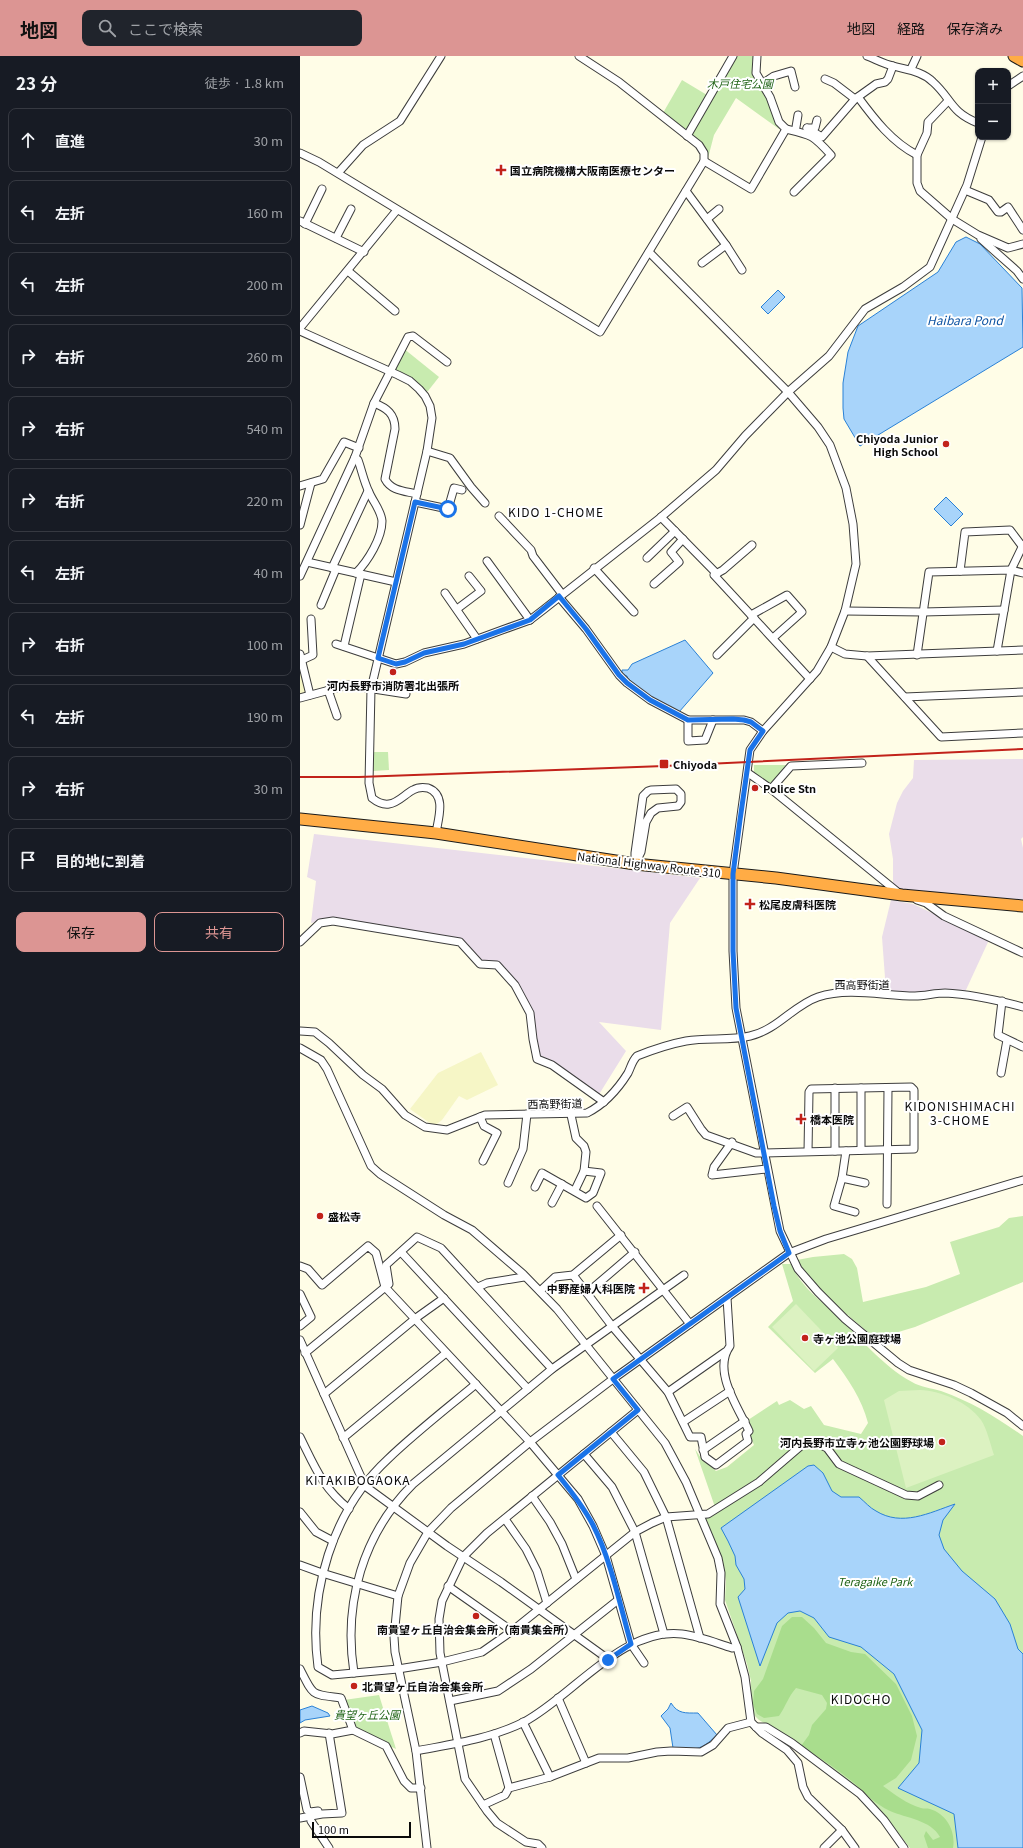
<!DOCTYPE html>
<html lang="ja">
<meta charset="utf-8">
<style>
body{margin:0;font-family:Georgia,"Noto Sans JP",serif;background:#20242c;color:#f1f3f6}
.controls{position:absolute;right:12px;top:12px;display:grid;overflow:hidden;border-radius:8px;box-shadow:0 1px 3px #0004}
.controls button{width:36px;height:36px;display:grid;place-items:center;padding:0;border:0;border-bottom:1px solid #363941;background:#171b24;color:#f1f3f6;font:20px sans-serif}
.scale{position:absolute;left:12px;bottom:10px;width:99px;box-sizing:border-box;padding-left:4px;border:2px solid #0a0a0a;border-top:0;font-size:11px;line-height:14px;white-space:nowrap;color:#0a0a0a;-webkit-text-stroke:3px #fff;paint-order:stroke}
.stop{position:absolute;width:12px;height:12px;margin:-9px;border:3px solid #1a73e8;border-radius:50%;background:#fff}
.stop.end{background:#1a73e8;border-color:#fff;box-shadow:0 1px 4px #0008}
.list{margin:0;padding:0;list-style:none}
h2{display:flex;justify-content:space-between;align-items:center;height:52px;margin:0;padding:0 16px;font-size:17px}
h2 small{font-size:13px;font-weight:400;color:#9ea1a6}
.list li{display:grid;grid-template-columns:26px 1fr auto;gap:12px;align-items:center;box-sizing:border-box;height:64px;margin:0 8px 8px;padding:0 8px;border:1px solid #363941;border-radius:8px}
.list b{display:block;font-size:15px;white-space:nowrap}
.list em{font-size:13px;font-style:normal;color:#9ea1a6}
.actions{display:flex;gap:8px;padding:12px 16px}
.actions a{flex:1;padding:9px 0;border:1px solid #dc9593;border-radius:8px;text-align:center;font-size:14px;color:#dc9593}
.actions .main{background:#dc9593;color:#111}
.icon{flex:none;width:22px;height:22px;fill:none;stroke:currentColor;stroke-width:2;stroke-linecap:round;stroke-linejoin:round}
.map{position:relative;flex:none;width:723px;height:1792px;overflow:hidden}
header{display:flex;align-items:center;gap:24px;box-sizing:border-box;height:56px;padding:0 20px;background:#dc9593;color:#111}
header strong{font-size:19px}
nav{display:flex;gap:22px;margin-inline-start:auto;font-size:14px}
.search{width:280px;height:36px;background:#20242c;display:flex;align-items:center;gap:10px;box-sizing:border-box;padding:0 14px;border-radius:8px;color:#9ea1a6;font-size:15px}
main{display:flex}
aside{flex:1;background:#171b24}
.map>svg:first-child{display:block}
.industrial{fill:#eaddea}
.farmland{fill:#f6f6c6}
.green{fill:#c8ebaf}
.forest{fill:#a9dd8d}
.pitch{fill:#dcf2c1}
.water{fill:#a8d4fa;stroke:#2a81d6}
.lines{fill:none;stroke-linecap:round;stroke-linejoin:round}
.minor-casing{stroke:#3d3d3d;stroke-width:9}
.highway-casing{stroke:#1b1b1b;stroke-width:13}
.minor{stroke:#fff;stroke-width:7}
.highway{stroke:#ffac45;stroke-width:11}
.rail{stroke:#c2221a;stroke-width:2}
.route{stroke:#1a73e8;stroke-width:5}
.poi-dot{fill:#c2221a;stroke:#fff;stroke-width:1.5}
.labels{text-anchor:middle;dominant-baseline:central;stroke-width:4;stroke-linejoin:round;paint-order:stroke}
.park-label{font-size:11px;font-style:italic;fill:#206417;stroke:#fff}
.poi-label{font-size:11px;font-weight:bold;fill:#0a0a0a;stroke:#fff;text-anchor:start}
.street-label{font-size:11px;fill:#0a0a0a;stroke:#fff}
.water-label{font-size:12px;font-style:italic;fill:#0d53a2;stroke:#fff}
.neighbourhood-label{font-size:12px;letter-spacing:1px;fill:#0a0a0a;stroke:#fff}
</style>
<header>
<strong>地図</strong>
<div class="search"><svg class="icon" aria-label="search" viewBox="0 0 24 24"><circle cx="10" cy="10" r="6"/><path d="M15 15l6 6"/></svg>ここで検索</div>
<nav><a>地図</a><a>経路</a><a>保存済み</a></nav>
</header>
<main>
<aside>
<h2>23 分<small>徒歩 · 1.8 km</small></h2>
<ul class="list">
<li><svg class="icon" aria-label="ahead" viewBox="0 0 24 24"><path d="M12 20V5M6 11l6-6 6 6"/></svg><div><b>直進</b></div><em>30 m</em></li>
<li><svg class="icon" aria-label="left" viewBox="0 0 24 24"><path d="M17 20v-9H6M10 6l-5 5 5 5"/></svg><div><b>左折</b></div><em>160 m</em></li>
<li><svg class="icon" aria-label="left" viewBox="0 0 24 24"><path d="M17 20v-9H6M10 6l-5 5 5 5"/></svg><div><b>左折</b></div><em>200 m</em></li>
<li><svg class="icon" aria-label="right" viewBox="0 0 24 24"><path d="M7 20v-9h11M14 6l5 5-5 5"/></svg><div><b>右折</b></div><em>260 m</em></li>
<li><svg class="icon" aria-label="right" viewBox="0 0 24 24"><path d="M7 20v-9h11M14 6l5 5-5 5"/></svg><div><b>右折</b></div><em>540 m</em></li>
<li><svg class="icon" aria-label="right" viewBox="0 0 24 24"><path d="M7 20v-9h11M14 6l5 5-5 5"/></svg><div><b>右折</b></div><em>220 m</em></li>
<li><svg class="icon" aria-label="left" viewBox="0 0 24 24"><path d="M17 20v-9H6M10 6l-5 5 5 5"/></svg><div><b>左折</b></div><em>40 m</em></li>
<li><svg class="icon" aria-label="right" viewBox="0 0 24 24"><path d="M7 20v-9h11M14 6l5 5-5 5"/></svg><div><b>右折</b></div><em>100 m</em></li>
<li><svg class="icon" aria-label="left" viewBox="0 0 24 24"><path d="M17 20v-9H6M10 6l-5 5 5 5"/></svg><div><b>左折</b></div><em>190 m</em></li>
<li><svg class="icon" aria-label="right" viewBox="0 0 24 24"><path d="M7 20v-9h11M14 6l5 5-5 5"/></svg><div><b>右折</b></div><em>30 m</em></li>
<li><svg class="icon" aria-label="arrive" viewBox="0 0 24 24"><path d="M6 21V4h12l-3 4 3 4H6"/></svg><div><b>目的地に到着</b></div></li>
</ul>
<div class="actions"><a class="main">保存</a><a>共有</a></div>
</aside>
<div class="map">
<svg width="723" height="1792" viewBox="0 0 723 1792">
<rect width="100%" height="100%" fill="#fffde7"/>
<g class="industrial">
<polygon points="723,703 723,781 721,783 723,792 723,844 602,833 593,829 593,803 589,778 597,747 603,735 613,722 614,704"/>
<polygon points="14,778 400,822 370,867 361,974 299,966 326,995 298,1040 239,1001 231,956 197,907 180,906 160,884 35,862 11,867 16,825 7,821"/>
<polygon points="591,844 613,848 689,884 665,936 615,938 591,936 586,935 582,881"/>
</g>
<g class="farmland">
<polygon points="0,611 7,638 0,639"/>
<polygon points="181,996 198,1029 167,1044 159,1040 142,1064 134,1070 110,1053 138,1017"/>
</g>
<g class="green">
<polygon points="436,0 454,0 452,6 453,19 467,43 479,73 436,42 414,79 408,102 404,89 391,80"/>
<polygon points="382,24 407,39 386,75 363,57"/>
<polygon points="103,292 139,321 128,335 123,336 90,315"/>
<polygon points="73,696 88,696 89,714 73,715"/>
<polygon points="454,709 486,709 470,729 454,718"/>
<path d="M723 1160V1226L615 1271 575 1283C548 1257 515 1237 497 1204L513 1201 544 1198 552 1203 557 1212 563 1246 626 1231 660 1218 650 1186 699 1171 709 1162Z"/>
<path d="M482 1208H491C503 1233 516 1240 535 1258 560 1281 581 1309 612 1326 620 1331 631 1332 641 1335 672 1346 696 1361 723 1380V1792H610L582 1756 567 1741 471 1671 459 1664 454 1659 451 1650 450 1640 451 1625 447 1608 425 1544 426 1525 424 1515 403 1462 416 1454 395 1393 401 1402 416 1415 427 1411 454 1389 450 1380 453 1376 448 1364 477 1345 479 1349 490 1344 504 1353 511 1350 524 1369 561 1378 568 1367C562 1343 548 1323 533 1303L515 1317 468 1271 493 1245Z"/>
<polygon points="79,1639 96,1693 54,1673 44,1644"/>
</g>
<path class="forest" d="M492 1561H502L514 1572 526 1587 551 1596 565 1598 596 1628 612 1660 617 1680 611 1704 596 1722 583 1730C594 1738 607 1748 621 1752 624 1753 627 1752 630 1753 647 1758 656 1776 653 1792H628L624 1780 626 1775 633 1784 640 1781C631 1764 606 1762 590 1755 575 1748 565 1737 554 1727 537 1713 519 1701 501 1690L509 1679 512 1669 526 1653 527 1647 522 1639 496 1632C488 1641 486 1650 479 1660L464 1662 457 1658 453 1648 454 1635 463 1623 482 1570Z"/>
<g class="pitch">
<polygon points="496,1248 538,1292 514,1315 472,1271"/>
<path d="M620 1334C641 1335 668 1346 681 1364 687 1373 690 1387 694 1399L606 1432 584 1344 599 1335Z"/>
</g>
<g class="water">
<polygon points="666,181 680,188 722,232 723,291 560,390 544,363 543,352 543,327 548,296 558,270 638,216 656,186"/>
<polygon points="478,234 485,241 468,258 461,251"/>
<polygon points="646,441 663,458 651,470 634,453"/>
<polygon points="385,584 413,617 379,656 351,641 328,623 327,620 322,618 322,614 328,614 332,608"/>
<path d="M514 1409 523 1417 532 1435 541 1441H559C565 1446 570 1452 576 1455 602 1471 629 1457 655 1448L643 1464 639 1479 644 1493 662 1515 695 1543 710 1568 718 1593 723 1598V1792H658L654 1758 598 1732 619 1707 622 1674 594 1618 561 1591 529 1581 514 1562 500 1555 488 1557 477 1567 460 1610 438 1541 445 1533 444 1523 436 1509 435 1500 428 1485 421 1472 508 1410Z"/>
<path d="M371 1647C378 1658 385 1657 398 1657L417 1679C399 1696 397 1693 373 1692L370 1672 361 1660 368 1653Z"/>
<polygon points="12,1650 28,1657 30,1660 5,1664 0,1667 0,1654"/>
</g>
<g class="lines">
<g class="minor-casing">
<g id="minor">
<path d="M567 0C575 3 584 8 593 10 607 14 622 15 633 26 652 43 650 56 678 67"/>
<polyline points="611,13 617,0"/>
<polyline points="525,23 534,27 555,43"/>
<polyline points="462,28 474,20 491,15 495,31"/>
<polyline points="708,30 723,20"/>
<path d="M558 41C575 64 592 86 617 99"/>
<polyline points="648,45 628,66 627,77 617,99 617,127 620,135 652,163 678,179 708,192 723,188"/>
<polyline points="496,71 498,59"/>
<polyline points="507,72 522,81 555,43 576,28 585,26 588,23 593,10"/>
<polyline points="507,72 515,72 517,64"/>
<path d="M486 73C512 79 513 79 531 99L494 136"/>
<polyline points="387,80 433,0"/>
<polyline points="0,97 19,106 300,276 404,105 404,97 399,89 319,26 279,0"/>
<polyline points="404,105 451,133 486,73 479,66 470,41 456,17 457,0"/>
<polyline points="38,117 63,89 100,65 141,0"/>
<polyline points="665,134 689,144 698,156 701,156 708,151 723,174"/>
<polyline points="386,135 426,189 442,214"/>
<polyline points="407,163 419,153"/>
<polyline points="0,165 64,196"/>
<polyline points="5,168 22,133"/>
<polyline points="36,182 51,153"/>
<polyline points="681,183 717,215 723,223"/>
<polyline points="349,196 488,336 518,371 530,389 546,432 553,468 556,508 545,555 531,591 517,615 463,675 450,694 433,818 433,895 436,952 480,1175 498,1213 518,1236 545,1263 598,1307 609,1314 654,1329 671,1337 707,1357 723,1370"/>
<polyline points="402,207 426,189"/>
<polyline points="48,215 95,255"/>
<polyline points="0,272 97,154"/>
<path d="M0 275 98 319 110 325 119 333 125 340 130 350 132 362 127 395 71 633 69 727 72 742C77 746 82 749 89 748 98 747 105 738 113 734 118 731 123 731 128 732 147 739 138 763 136 777"/>
<path d="M74 347C87 352 95 358 95 373L85 423C91 435 105 435 117 438"/>
<polyline points="127,395 150,402 171,431 185,447"/>
<path d="M55 401 58 404C62 415 64 426 69 436 73 446 81 454 82 465 82 482 68 505 56 517"/>
<polyline points="0,430 23,423 44,386 59,392"/>
<polyline points="115,446 148,453 154,432 162,434"/>
<polyline points="199,460 231,494 233,500 262,538"/>
<polyline points="361,461 417,518"/>
<polyline points="0,469 11,427"/>
<polyline points="452,489 423,514 414,519 510,623"/>
<polyline points="347,502 375,475"/>
<polyline points="187,505 230,564"/>
<polyline points="7,506 96,526"/>
<polyline points="32,512 68,435"/>
<polyline points="294,512 334,556"/>
<polyline points="660,515 665,476 710,474 722,490"/>
<polyline points="0,520 55,401 74,347 108,281 113,280 147,306"/>
<polyline points="354,528 379,506 371,496 383,483"/>
<polyline points="145,537 177,583"/>
<polyline points="259,541 286,573 319,619 327,627 350,644 388,664 444,664 451,666 463,675"/>
<polyline points="21,549 36,513"/>
<polyline points="157,553 181,535 169,520"/>
<polyline points="545,555 623,556 704,554"/>
<polyline points="451,559 487,539 502,556 473,582"/>
<polyline points="36,588 96,608 105,606 124,597 164,588 202,574 230,564 243,554 360,462 416,414 445,380 488,336 529,300 565,253 603,231 630,211 667,129 682,81"/>
<polyline points="44,590 61,518"/>
<polyline points="531,591 545,598 567,600 723,594"/>
<polyline points="697,595 711,514 723,489"/>
<polyline points="0,598 10,639"/>
<polyline points="417,599 454,562"/>
<polyline points="617,599 629,516 711,514 723,517"/>
<polyline points="567,600 641,681 723,677"/>
<polyline points="2,604 13,599 11,563"/>
<polyline points="28,634 37,660"/>
<polyline points="605,641 723,636"/>
<polyline points="0,642 48,629 106,638"/>
<polyline points="388,664 388,685 405,684 413,664"/>
<polyline points="448,717 471,733 600,838"/>
<polygon points="376,733 381,738 381,746 378,750 358,752 351,757 346,766 341,796 335,808 335,797 343,740 348,735 351,734"/>
<polyline points="471,733 491,710 562,707"/>
<polyline points="617,844 626,847 644,860 723,897"/>
<polyline points="0,886 20,867 33,865 160,886 180,908 197,909 215,929 230,957 233,983 237,1003 252,1009 304,1046"/>
<polyline points="702,945 698,979 723,991"/>
<path d="M0 975 15 976 29 987 63 1019 82 1033 105 1059 125 1071 147 1074 185 1059 287 1057C303 1049 318 1033 328 1017 331 1011 332 1005 337 1000 352 994 370 988 386 985 407 981 429 985 450 980 477 974 494 949 518 941 549 931 584 940 615 940 625 940 635 937 645 937 672 938 697 944 723 951"/>
<polyline points="0,992 21,1004 27,1013 71,1110 80,1118 144,1159 172,1174 223,1218 257,1253 365,1387 386,1426 418,1502 421,1517 420,1548 437,1591 445,1621 451,1666 462,1677 487,1694 498,1707 503,1731 508,1741 542,1774 555,1792"/>
<polyline points="701,1017 707,984"/>
<polyline points="561,1032 561,1094"/>
<polyline points="271,1059 276,1082 284,1090 286,1096 284,1115 275,1134"/>
<polyline points="373,1060 387,1051 401,1073 406,1079 456,1097 465,1097 614,1093 614,1034 611,1031 511,1033 509,1036 508,1096"/>
<polyline points="180,1061 184,1070 197,1077 183,1105"/>
<polyline points="432,1086 414,1111 412,1119 467,1113"/>
<polyline points="535,1095 535,1032"/>
<polyline points="546,1095 542,1122 534,1150 555,1156"/>
<polyline points="542,1122 565,1127"/>
<polyline points="208,1127 223,1093 227,1058"/>
<polyline points="235,1131 242,1117 286,1142 293,1137 301,1117 284,1115"/>
<polyline points="252,1147 262,1128"/>
<polyline points="587,1148 588,1032"/>
<polyline points="297,1150 390,1268"/>
<polyline points="101,1196 228,1333"/>
<polyline points="0,1210 8,1213 22,1229 68,1190 76,1197 85,1231 230,1386 278,1443 293,1470 306,1500 331,1588 344,1607"/>
<path d="M273 1219 312 1270 368 1336 390 1381H401L405 1401 416 1409 448 1385 446 1378 449 1375C438 1351 412 1315 430 1290L427 1242"/>
<polyline points="178,1231 187,1227 224,1221"/>
<polyline points="240,1235 255,1221 273,1219 321,1179"/>
<polyline points="287,1237 335,1196"/>
<polyline points="0,1238 11,1261 0,1270"/>
<polyline points="0,1284 65,1430 147,1490 201,1526 308,1603"/>
<polyline points="5,1297 89,1228 86,1209 117,1181 141,1192 252,1313"/>
<path d="M176 1328C146 1353 115 1377 88 1403 32 1455 8 1537 18 1611L32 1619 98 1613 142 1606 182 1596 212 1575 335 1476 352 1467 366 1461 408 1458 459 1426 503 1388 513 1386 521 1389 527 1392 539 1408 606 1439 618 1440 639 1429"/>
<polyline points="368,1336 425,1296"/>
<polyline points="24,1338 116,1262 144,1242"/>
<polyline points="383,1366 430,1335"/>
<polyline points="311,1376 344,1416 366,1461 400,1582"/>
<path d="M0 1381C15 1411 22 1431 49 1453"/>
<polyline points="43,1382 146,1297"/>
<polyline points="403,1394 445,1365"/>
<polyline points="284,1398 312,1431 335,1476 364,1578"/>
<polyline points="232,1440 250,1466 262,1488 276,1523"/>
<polyline points="0,1456 16,1476 33,1485"/>
<polyline points="205,1463 226,1493 237,1515 247,1547"/>
<polyline points="0,1509 22,1517 98,1540"/>
<polyline points="148,1530 212,1575"/>
<path d="M0 1613C14 1641 11 1638 41 1642L53 1674 86 1690 104 1725 111 1732H121"/>
<path d="M54 1617C43 1547 63 1478 113 1428L252 1313 384 1219"/>
<polyline points="258,1642 286,1707"/>
<polyline points="150,1645 198,1635 231,1613 318,1544"/>
<polyline points="223,1666 250,1721"/>
<polyline points="456,1671 466,1671 492,1687 560,1738 584,1764 604,1792"/>
<polyline points="0,1677 4,1675 32,1678 53,1674"/>
<polyline points="194,1678 209,1732"/>
<path d="M116 1695C152 1688 190 1683 224 1666 273 1640 322 1571 382 1578 399 1580 416 1587 432 1592L437 1591"/>
<polyline points="0,1721 7,1754 10,1756 18,1755"/>
<polyline points="183,1749 205,1739 209,1732 250,1721 299,1702 328,1702 357,1696 371,1695 401,1696 413,1689 428,1672 451,1666"/>
<polyline points="0,1762 22,1758 42,1757 29,1677"/>
<polyline points="11,1765 29,1792"/>
<polyline points="127,1792 116,1695 95,1596 94,1581 98,1540 110,1507 128,1476 151,1452 230,1386 313,1323 489,1197 526,1183 723,1124"/>
<polyline points="242,1792 238,1788 226,1786 197,1767 187,1755 165,1723 140,1597 139,1563 142,1545 163,1501 187,1477 338,1354"/>
<polyline points="524,1792 542,1774"/>
</g>
</g>
<g class="highway-casing">
<g id="highway">
<polyline points="714,0 723,5"/>
<polyline points="0,763 136,777 335,808 476,822 602,839 723,850"/>
</g>
</g>
<use href="#minor" class="minor"/>
<use href="#highway" class="highway"/>
<polyline class="rail" points="0,721 59,721 364,710 723,693"/>
</g>
<g class="lines">
<path class="route" d="M148 453 115 446 78 602 96 608 105 606 124 597 164 588 230 564 259 540 286 573 319 619 327 627 350 644 388 664 433 663 444 664 451 666 463 675 450 694 440 764 433 818V895L436 952 474 1150 480 1175 489 1197 313 1323 338 1354 258 1419C271 1435 283 1450 293 1469 311 1504 320 1549 331 1588L308 1604"/>
</g>
<g class="poi-dot">
<path d="M199 108h4v4h4v4h-4v4h-4v-4h-4v-4h4z"/>
<circle cx="646" cy="388" r="4"/>
<circle cx="93" cy="616" r="4"/>
<rect x="359" y="703" width="10" height="10" rx="2"/>
<circle cx="455" cy="732" r="4"/>
<path d="M448 842h4v4h4v4h-4v4h-4v-4h-4v-4h4z"/>
<path d="M499 1057h4v4h4v4h-4v4h-4v-4h-4v-4h4z"/>
<circle cx="20" cy="1160" r="4"/>
<path d="M342 1226h4v4h4v4h-4v4h-4v-4h-4v-4h4z"/>
<circle cx="505" cy="1282" r="4"/>
<circle cx="642" cy="1386" r="4"/>
<circle cx="176" cy="1560" r="4"/>
<circle cx="54" cy="1630" r="4"/>
</g>
<g class="labels">
<g class="park-label">
<text x="440" y="27">木戸住宅公園</text>
<text x="575" y="1525">Teragaike Park</text>
<text x="67" y="1658">貴望ヶ丘公園</text>
</g>
<g class="poi-label">
<text x="210" y="114">国立病院機構大阪南医療センター</text>
<text x="638" y="382" text-anchor="end">Chiyoda Junior<tspan x="638" dy="13">High School</tspan></text>
<text x="93" y="629" text-anchor="middle">河内長野市消防署北出張所</text>
<text x="373" y="708">Chiyoda</text>
<text x="463" y="732">Police Stn</text>
<text x="459" y="848">松尾皮膚科医院</text>
<text x="510" y="1063">橋本医院</text>
<text x="28" y="1160">盛松寺</text>
<text x="335" y="1232" text-anchor="end">中野産婦人科医院</text>
<text x="513" y="1282">寺ヶ池公園庭球場</text>
<text x="634" y="1386" text-anchor="end">河内長野市立寺ヶ池公園野球場</text>
<text x="176" y="1573" text-anchor="middle">南貴望ヶ丘自治会集会所（南貴集会所）</text>
<text x="62" y="1630">北貴望ヶ丘自治会集会所</text>
</g>
<g class="street-label">
<text transform="translate(349 808) rotate(7)">National Highway Route 310</text>
<text x="562" y="928">西高野街道</text>
<text transform="translate(255 1047) rotate(-1)">西高野街道</text>
</g>
<g class="water-label">
<text x="665" y="263">Haibara Pond</text>
</g>
<g class="neighbourhood-label">
<text x="256" y="455">KIDO 1-CHOME</text>
<text x="660" y="1049">KIDONISHIMACHI<tspan x="660" dy="14">3-CHOME</tspan></text>
<text x="58" y="1423">KITAKIBOGAOKA</text>
<text x="561" y="1642">KIDOCHO</text>
</g>
</g>
</svg>
<div class="controls">
<button>+</button>
<button>−</button>
</div>
<div class="scale">100 m</div>
<div class="stop" style="left:148px;top:453px"></div>
<div class="stop end" style="left:308px;top:1604px"></div>
</div>
</main>
